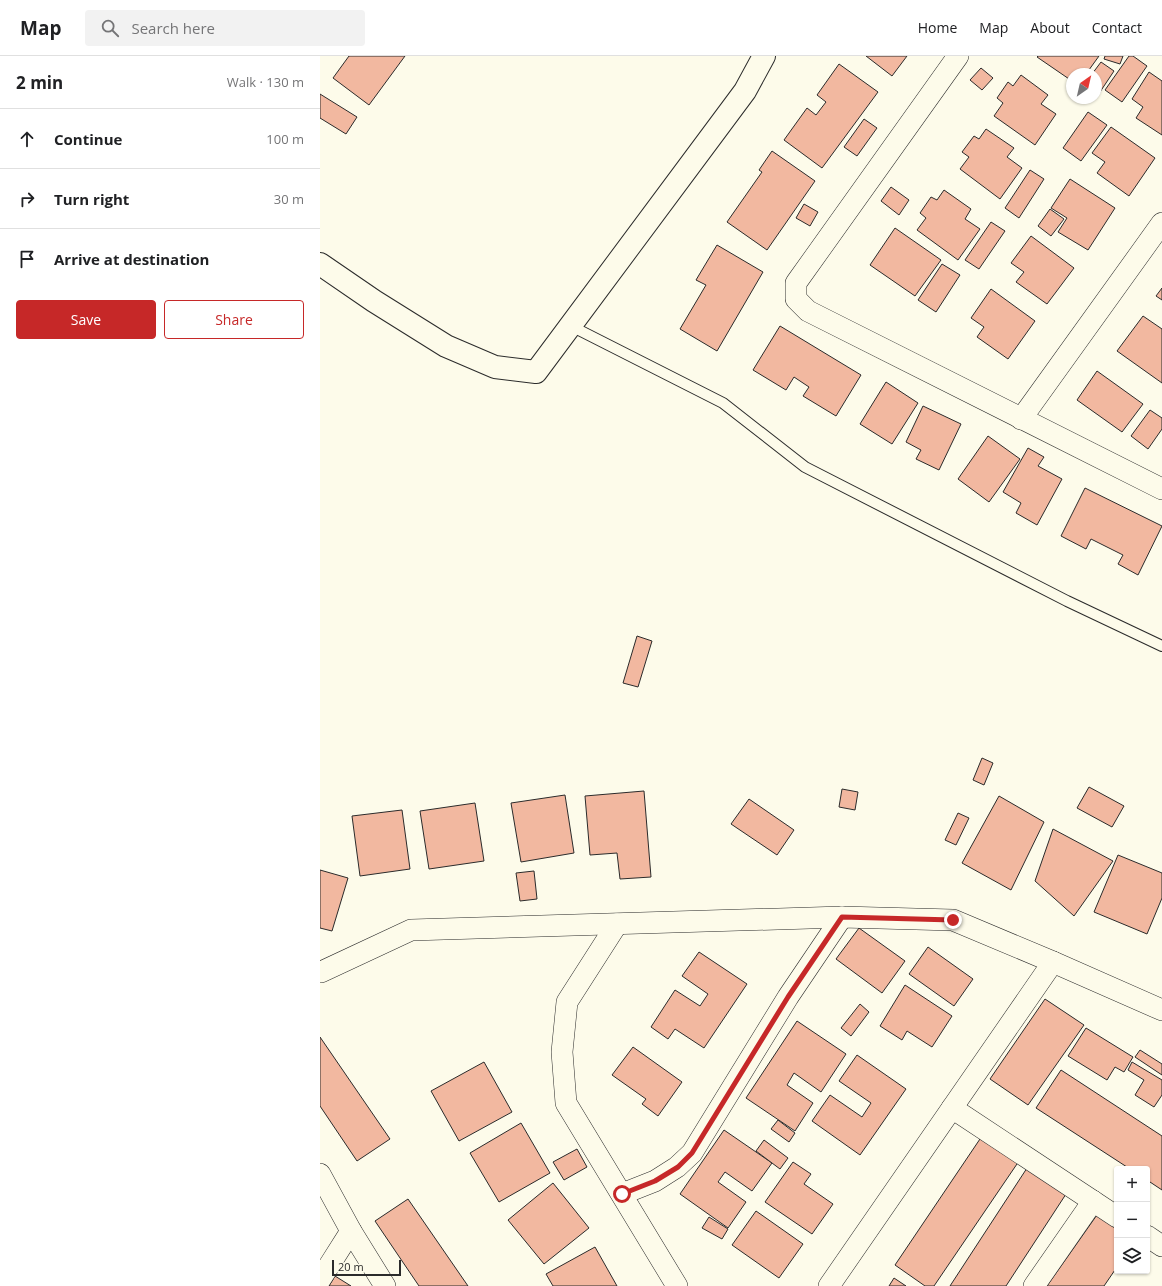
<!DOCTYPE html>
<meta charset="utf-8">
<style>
body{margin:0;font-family:"Open Sans",sans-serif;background:#f2f2f2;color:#202124}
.controls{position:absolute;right:12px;bottom:12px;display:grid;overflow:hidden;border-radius:4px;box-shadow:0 1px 3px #0004}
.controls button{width:36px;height:36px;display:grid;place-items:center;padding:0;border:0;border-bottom:1px solid #e0e0e0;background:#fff;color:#202124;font:20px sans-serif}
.compass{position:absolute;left:746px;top:12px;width:36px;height:36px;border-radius:50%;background:#fff;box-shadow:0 1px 3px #0004;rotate:34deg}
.scale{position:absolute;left:12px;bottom:10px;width:69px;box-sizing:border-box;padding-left:4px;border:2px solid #2b2b2b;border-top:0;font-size:11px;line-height:14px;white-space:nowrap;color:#2b2b2b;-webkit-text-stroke:3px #fdfbea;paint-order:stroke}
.stop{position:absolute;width:12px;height:12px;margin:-9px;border:3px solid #c62828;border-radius:50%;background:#fff}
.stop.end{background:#c62828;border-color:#fff;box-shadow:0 1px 4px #0008}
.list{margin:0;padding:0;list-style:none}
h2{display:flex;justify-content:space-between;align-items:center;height:52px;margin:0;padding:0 16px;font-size:17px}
h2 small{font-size:13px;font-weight:400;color:#757577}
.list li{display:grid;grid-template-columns:26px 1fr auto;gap:12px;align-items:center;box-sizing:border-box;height:60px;padding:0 16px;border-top:1px solid #e0e0e0}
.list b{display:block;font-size:15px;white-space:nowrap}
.list em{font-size:13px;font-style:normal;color:#757577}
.actions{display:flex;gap:8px;padding:12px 16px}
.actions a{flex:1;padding:9px 0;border:1px solid #c62828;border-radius:4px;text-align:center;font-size:14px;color:#c62828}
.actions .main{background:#c62828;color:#fff}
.icon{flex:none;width:22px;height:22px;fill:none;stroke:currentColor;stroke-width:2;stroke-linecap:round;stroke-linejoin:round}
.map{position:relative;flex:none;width:842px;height:1230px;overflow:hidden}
header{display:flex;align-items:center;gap:24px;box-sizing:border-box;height:56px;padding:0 20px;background:#fff;border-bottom:1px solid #e0e0e0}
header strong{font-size:19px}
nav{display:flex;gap:22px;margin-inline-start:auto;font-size:14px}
.search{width:280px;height:36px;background:#f2f2f2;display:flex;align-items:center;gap:10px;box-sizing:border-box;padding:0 14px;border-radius:4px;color:#757577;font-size:15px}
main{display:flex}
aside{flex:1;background:#fff}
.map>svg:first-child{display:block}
.building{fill:#f2b8a0;stroke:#2b2b2b}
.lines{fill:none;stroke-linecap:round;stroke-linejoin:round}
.lane-casing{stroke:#2b2b2b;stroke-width:12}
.street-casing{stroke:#2b2b2b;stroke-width:22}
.secondary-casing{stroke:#2b2b2b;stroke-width:24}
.lane{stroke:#fdfbea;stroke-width:10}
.street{stroke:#fdfbea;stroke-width:21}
.secondary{stroke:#fdfbea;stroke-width:22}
.route{stroke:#c62828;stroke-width:5}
</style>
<header>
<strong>Map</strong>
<div class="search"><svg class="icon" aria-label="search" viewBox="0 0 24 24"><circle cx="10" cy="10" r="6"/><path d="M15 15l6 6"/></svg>Search here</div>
<nav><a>Home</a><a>Map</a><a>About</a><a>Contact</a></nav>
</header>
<main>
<aside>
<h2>2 min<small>Walk · 130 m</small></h2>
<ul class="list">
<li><svg class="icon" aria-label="ahead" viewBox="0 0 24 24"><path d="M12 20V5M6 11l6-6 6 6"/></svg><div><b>Continue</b></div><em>100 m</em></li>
<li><svg class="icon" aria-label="right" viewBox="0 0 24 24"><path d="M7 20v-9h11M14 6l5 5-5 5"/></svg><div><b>Turn right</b></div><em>30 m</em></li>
<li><svg class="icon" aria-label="arrive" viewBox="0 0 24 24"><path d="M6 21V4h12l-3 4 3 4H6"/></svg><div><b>Arrive at destination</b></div></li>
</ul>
<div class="actions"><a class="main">Save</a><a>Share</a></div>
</aside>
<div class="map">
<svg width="842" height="1230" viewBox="0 0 842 1230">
<rect width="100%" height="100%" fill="#fdfbea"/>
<g class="building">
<polygon points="29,0 85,0 49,49 13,22"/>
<polygon points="546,0 587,0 572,20"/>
<polygon points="718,0 779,0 766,18 752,18 752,25 717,1"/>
<polygon points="785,0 803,0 800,8 784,3"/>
<polygon points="809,0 813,0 827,10 802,46 785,34"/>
<polygon points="781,6 794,15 776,42 776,18 772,18"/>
<polygon points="519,8 558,36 502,112 464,84 487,52 496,59 506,46 497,39"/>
<polygon points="661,12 673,22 662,34 650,24"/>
<polygon points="829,16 842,25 842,79 816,62 823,51 812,43"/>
<polygon points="701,19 728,39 721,48 736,58 715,89 674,60 683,47 677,42 688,26 693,30"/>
<polygon points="0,38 37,61 26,78 0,62"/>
<polygon points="768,56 787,69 761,105 743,92"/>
<polygon points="544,63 557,72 537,100 524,91"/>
<polygon points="791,71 835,102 809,140 777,117 785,106 772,97"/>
<polygon points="666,73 694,92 687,101 702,112 680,143 640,113 649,101 642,96 654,80 659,83"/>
<polygon points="452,95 495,125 447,194 407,166 442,116 439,114"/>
<polygon points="710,114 724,123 699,162 685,152"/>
<polygon points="750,123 795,152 768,194 738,176 747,162 731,152"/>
<polygon points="571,131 589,144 579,159 561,145"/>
<polygon points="624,134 651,153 645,163 660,173 638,204 597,174 606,162 600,157 611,141 617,144"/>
<polygon points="484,148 498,156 490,170 476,162"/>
<polygon points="730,153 744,163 731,180 718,170"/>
<polygon points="671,166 685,175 659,213 645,204"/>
<polygon points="575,172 621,204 595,240 550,209"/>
<polygon points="711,180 754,212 727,248 696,226 704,216 691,207"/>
<polygon points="397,189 443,216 397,295 360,273 386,229 376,224"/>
<polygon points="622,208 640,219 616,256 598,244"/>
<polygon points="842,232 842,244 836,240"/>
<polygon points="671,233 715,265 688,303 657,281 664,271 651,262"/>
<polygon points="823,260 842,273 842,327 797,295"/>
<polygon points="460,270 541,319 516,360 483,340 489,331 474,321 466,334 433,314"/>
<polygon points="777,315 823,348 802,376 757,344"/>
<polygon points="566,326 598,347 572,388 540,368"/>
<polygon points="603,350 641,368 619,414 596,403 601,394 586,386"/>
<polygon points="830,354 842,362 842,373 828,393 811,380"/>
<polygon points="668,380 700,403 669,446 638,423"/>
<polygon points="708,392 724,401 718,410 742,423 717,469 696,457 701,447 683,436"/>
<polygon points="765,432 842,470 818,519 798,508 803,499 771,483 766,493 741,480"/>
<polygon points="317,580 332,585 318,631 303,627"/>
<polygon points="662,702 673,707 664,729 653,724"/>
<polygon points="769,731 804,750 792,771 757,752"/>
<polygon points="522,733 538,736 535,754 519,751"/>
<polygon points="324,735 331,821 300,823 297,797 270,799 265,740"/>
<polygon points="245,739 254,797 201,806 191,747"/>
<polygon points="679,740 724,766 691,834 642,807"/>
<polygon points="429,743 474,774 457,799 411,768"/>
<polygon points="155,747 164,805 109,813 100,755"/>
<polygon points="82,754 90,813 40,820 32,760"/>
<polygon points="638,757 649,762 636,789 625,784"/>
<polygon points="733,773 793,805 754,860 715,825"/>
<polygon points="798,799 842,817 842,842 827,878 774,856"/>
<polygon points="0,814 28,822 12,875 0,872"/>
<polygon points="214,815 217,843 200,845 196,817"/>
<polygon points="539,872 585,905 562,937 516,903"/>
<polygon points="608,891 653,923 634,950 589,918"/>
<polygon points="379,896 427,928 384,992 355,973 348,983 331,971 355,934 380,950 388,938 362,920"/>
<polygon points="585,929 632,960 612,991 587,975 582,984 560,970"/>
<polygon points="725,943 764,969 708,1049 670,1023"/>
<polygon points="540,948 549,956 531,980 521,972"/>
<polygon points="477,965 526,998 501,1036 474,1017 467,1029 493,1047 475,1075 426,1042"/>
<polygon points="766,972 813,1001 804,1016 795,1011 787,1024 748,1000"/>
<polygon points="0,981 70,1083 37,1105 0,1050"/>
<polygon points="313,991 362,1026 338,1060 322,1048 326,1043 292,1019"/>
<polygon points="820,994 842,1008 842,1019 815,1001"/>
<polygon points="537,999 586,1033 540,1099 492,1065 510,1039 542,1061 551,1047 519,1025"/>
<polygon points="164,1006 192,1056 139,1085 111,1035"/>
<polygon points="812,1006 842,1024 842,1039 834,1051 815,1039 824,1024 808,1014"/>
<polygon points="741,1014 842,1080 842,1134 827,1124 827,1113 810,1113 716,1052"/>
<polygon points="458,1064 475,1077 469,1086 451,1073"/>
<polygon points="201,1067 230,1117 179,1146 150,1097"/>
<polygon points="404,1074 452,1107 432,1135 405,1116 398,1126 426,1146 408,1172 360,1138"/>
<polygon points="662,1080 699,1105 614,1230 605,1230 575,1209"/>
<polygon points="444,1084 468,1102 460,1113 436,1095"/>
<polygon points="257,1093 267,1111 244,1124 233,1106"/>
<polygon points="473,1106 491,1118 484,1128 513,1148 492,1178 445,1146"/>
<polygon points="709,1109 748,1135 686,1230 630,1230"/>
<polygon points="233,1127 269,1172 224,1208 188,1164"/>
<polygon points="88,1143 148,1230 99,1230 55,1165"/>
<polygon points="436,1155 483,1188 459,1222 412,1189"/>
<polygon points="779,1156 797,1169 797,1211 784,1230 727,1230"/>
<polygon points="389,1161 408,1173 402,1183 382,1172"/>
<polygon points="275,1191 297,1230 233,1230 226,1218"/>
<polygon points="15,1220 31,1230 9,1230"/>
<polygon points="574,1222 586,1230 569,1230"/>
</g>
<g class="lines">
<g class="lane-casing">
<polyline id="lane" points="251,270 403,347 485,411 747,545 842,590"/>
</g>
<g class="street-casing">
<g id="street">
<polyline points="638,0 476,227 476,243 488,255 842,433"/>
<polyline points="701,363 842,167"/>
<polyline points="297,868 247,946 242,996 246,1047 357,1230"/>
<polyline points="1,916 91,874 522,861 633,864 733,906 842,954"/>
<polyline points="632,1052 797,1161"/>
<polyline points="0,1118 31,1175 65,1230"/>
<polyline points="302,1138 335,1125 357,1111 372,1097 468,941 522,861"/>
<polyline points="827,1180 842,1190"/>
<polyline points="0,1224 31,1175"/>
<polyline points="509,1230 733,906"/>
<polyline points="714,1230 773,1145"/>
</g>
</g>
<g class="secondary-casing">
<polyline id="secondary" points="0,208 54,245 126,290 175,311 216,316 425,35 444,0"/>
</g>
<use href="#lane" class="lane"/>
<use href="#street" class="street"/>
<use href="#secondary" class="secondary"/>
</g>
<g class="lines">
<polyline class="route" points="302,1138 335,1125 358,1111 372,1097 468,941 522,861 633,864"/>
</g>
</svg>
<div class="controls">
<button>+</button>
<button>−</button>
<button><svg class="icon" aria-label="layers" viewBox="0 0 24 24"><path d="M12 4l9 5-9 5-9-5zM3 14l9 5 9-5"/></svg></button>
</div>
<svg class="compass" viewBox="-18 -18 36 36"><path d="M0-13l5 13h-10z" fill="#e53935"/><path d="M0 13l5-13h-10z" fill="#757577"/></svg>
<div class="scale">20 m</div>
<div class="stop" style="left:302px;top:1138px"></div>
<div class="stop end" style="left:633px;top:864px"></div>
</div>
</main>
